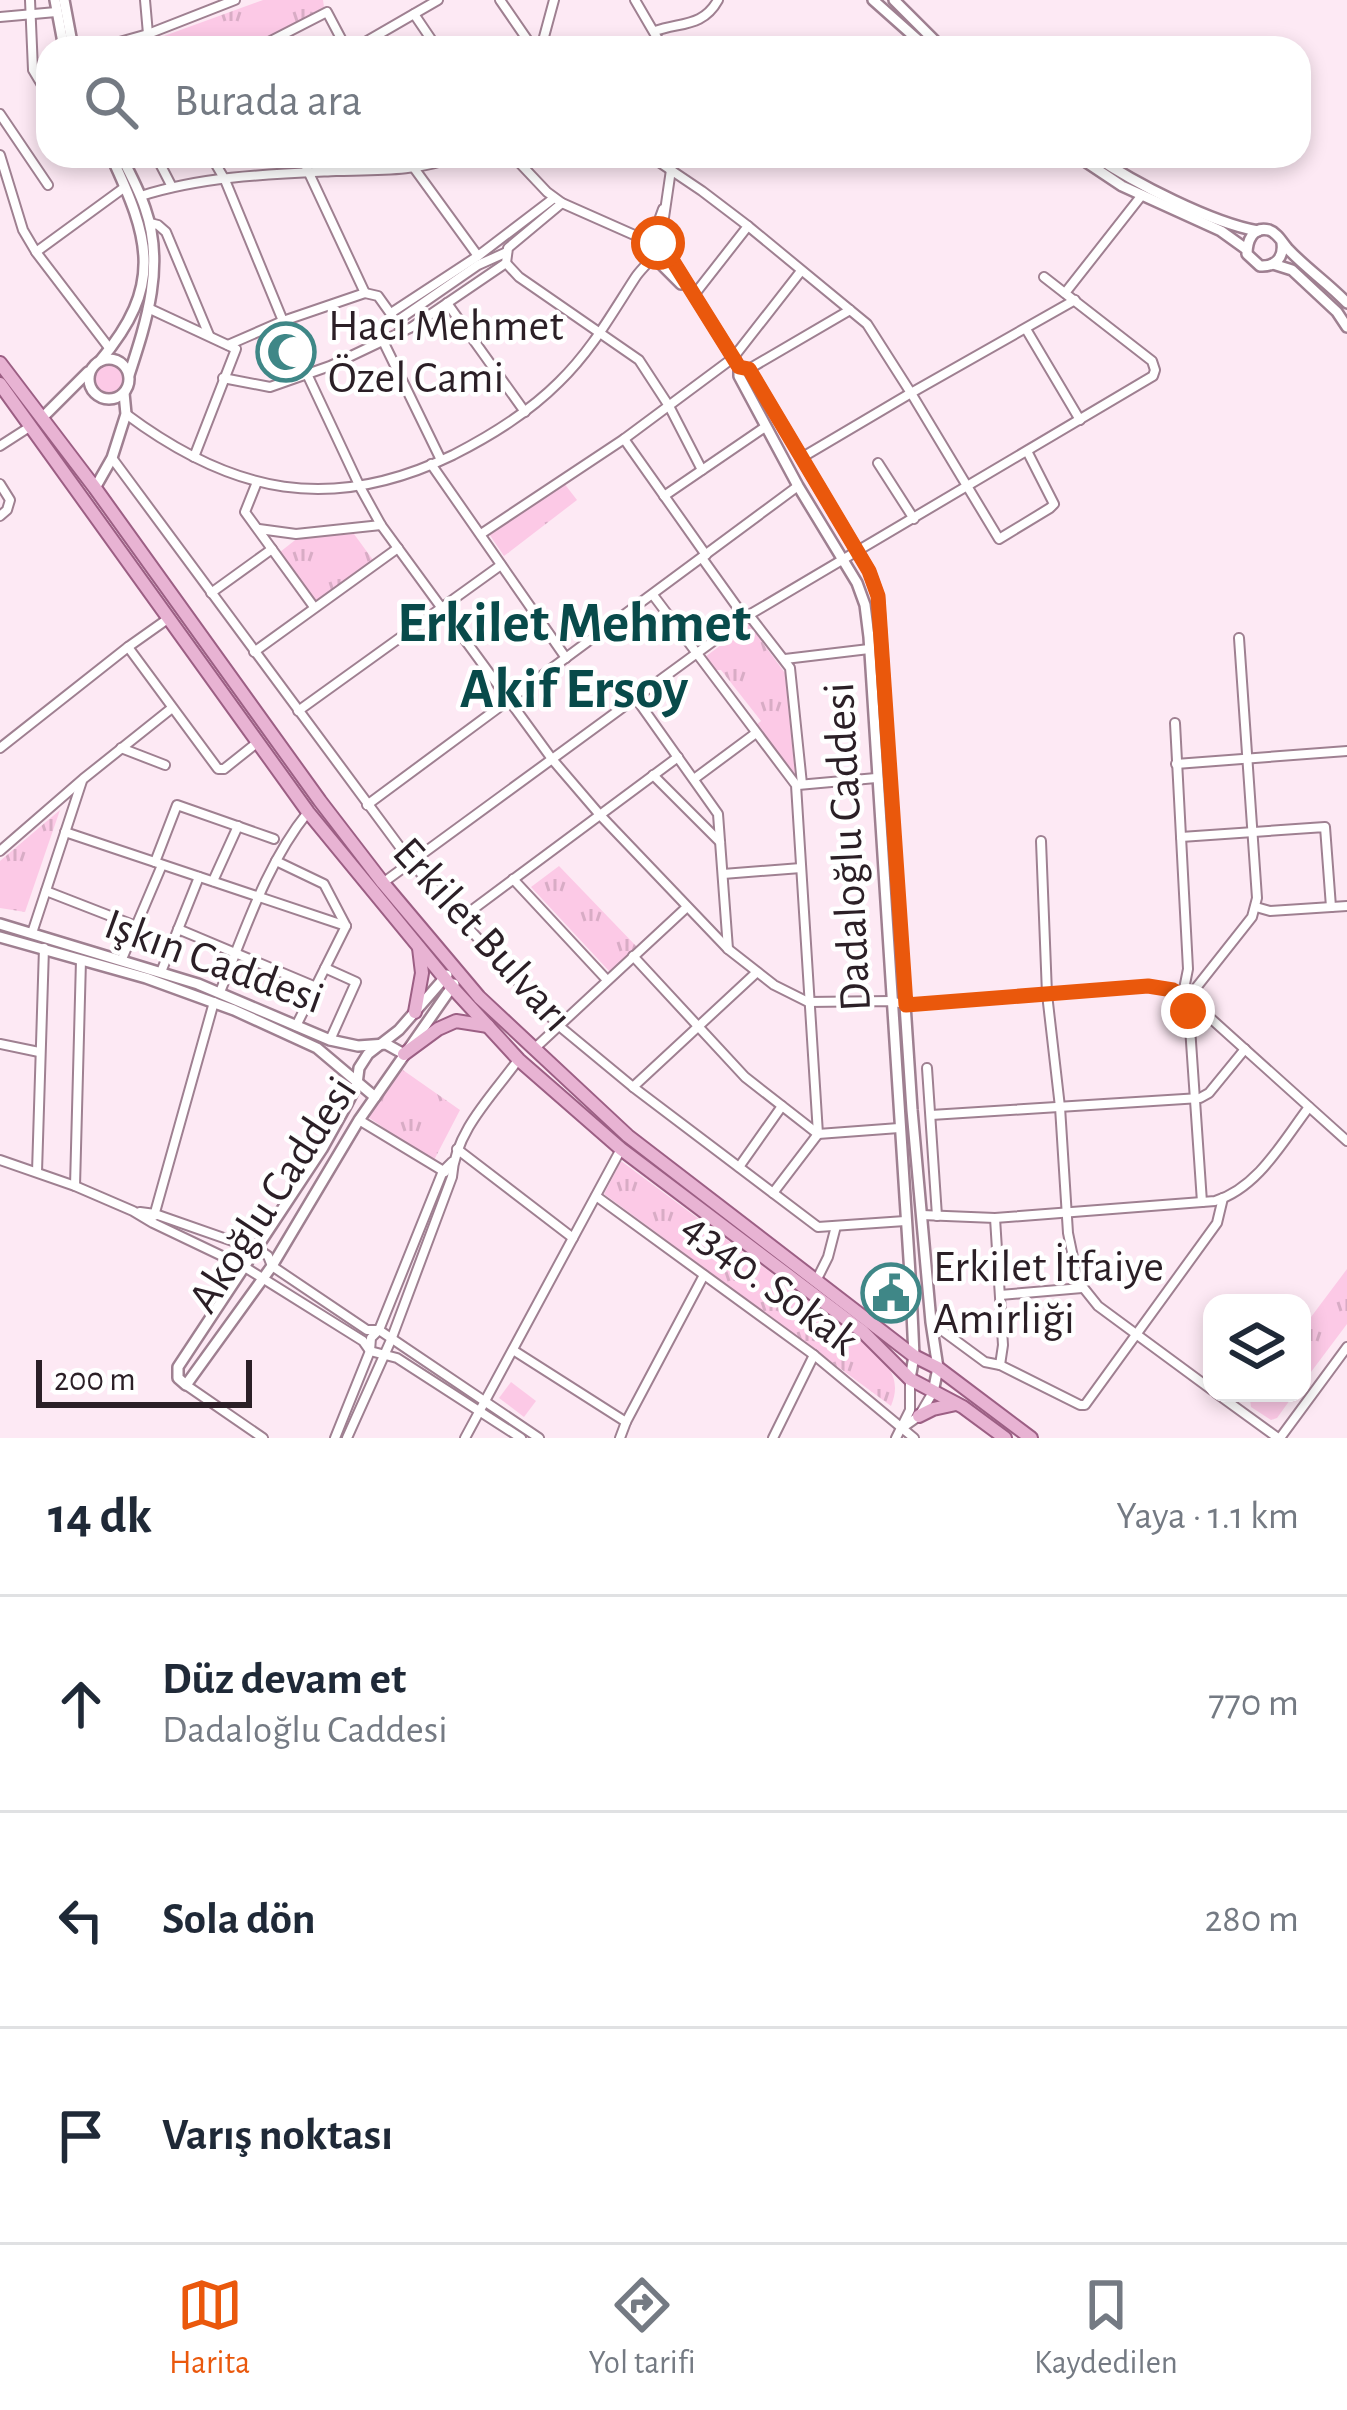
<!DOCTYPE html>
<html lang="tr">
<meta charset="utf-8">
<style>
body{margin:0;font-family:"Alegreya Sans",sans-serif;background:#f6f6f7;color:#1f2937}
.controls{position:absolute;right:36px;bottom:36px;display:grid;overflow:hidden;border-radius:24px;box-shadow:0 6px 18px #0003}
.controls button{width:108px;height:108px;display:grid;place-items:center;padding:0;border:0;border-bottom:3px solid #e0e1e3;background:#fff;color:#1f2937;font:60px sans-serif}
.scale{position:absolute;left:36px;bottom:30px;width:216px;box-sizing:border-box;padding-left:12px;border:6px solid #2b1f26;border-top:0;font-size:33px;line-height:42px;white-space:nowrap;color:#2b1f26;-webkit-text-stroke:9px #fff;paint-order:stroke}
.stop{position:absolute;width:36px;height:36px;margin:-27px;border:9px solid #ea580c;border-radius:50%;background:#fff}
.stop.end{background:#ea580c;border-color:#fff;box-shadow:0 3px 12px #0008}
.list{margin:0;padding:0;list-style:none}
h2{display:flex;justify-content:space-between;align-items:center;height:156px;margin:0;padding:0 48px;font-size:51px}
h2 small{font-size:39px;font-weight:400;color:#747a83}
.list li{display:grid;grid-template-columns:78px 1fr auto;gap:36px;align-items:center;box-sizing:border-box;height:216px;padding:0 48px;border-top:3px solid #e0e1e3}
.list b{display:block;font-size:45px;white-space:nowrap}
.list p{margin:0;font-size:39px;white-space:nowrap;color:#747a83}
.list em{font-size:39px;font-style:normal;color:#747a83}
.icon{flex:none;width:66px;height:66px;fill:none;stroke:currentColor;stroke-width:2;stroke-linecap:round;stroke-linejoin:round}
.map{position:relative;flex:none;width:1347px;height:1438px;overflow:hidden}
.search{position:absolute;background:#fff;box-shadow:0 6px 18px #0003;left:36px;right:36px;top:36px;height:132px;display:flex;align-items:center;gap:30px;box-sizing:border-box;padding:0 42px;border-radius:36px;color:#747a83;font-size:45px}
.sheet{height:804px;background:#fff}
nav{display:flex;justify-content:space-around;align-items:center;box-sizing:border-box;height:168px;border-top:3px solid #e0e1e3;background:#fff;font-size:33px;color:#747a83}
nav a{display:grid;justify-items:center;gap:6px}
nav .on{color:#ea580c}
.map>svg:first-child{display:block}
.grass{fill:url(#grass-tufts)}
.garden{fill:#fcc9e6}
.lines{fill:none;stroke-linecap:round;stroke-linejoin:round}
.minor-casing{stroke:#9f8091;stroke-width:12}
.tertiary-casing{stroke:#9f8091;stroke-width:14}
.primary-casing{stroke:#9c5f84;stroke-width:16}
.minor{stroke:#fff;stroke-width:8}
.tertiary{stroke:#fff;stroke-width:9}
.primary{stroke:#e8b3d3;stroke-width:12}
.route{stroke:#ea580c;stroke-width:15}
.labels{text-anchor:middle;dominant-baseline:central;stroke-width:9;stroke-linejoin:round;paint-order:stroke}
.poi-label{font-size:45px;fill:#2b1f26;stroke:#fff;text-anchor:start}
.street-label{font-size:45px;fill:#2b1f26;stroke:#fff}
.district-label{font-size:57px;font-weight:bold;fill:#084a4a;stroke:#fff}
</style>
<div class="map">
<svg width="1347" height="1438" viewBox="0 0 1347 1438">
<defs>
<pattern id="grass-tufts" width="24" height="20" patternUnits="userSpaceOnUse" patternTransform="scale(3)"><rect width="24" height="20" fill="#fcc9e6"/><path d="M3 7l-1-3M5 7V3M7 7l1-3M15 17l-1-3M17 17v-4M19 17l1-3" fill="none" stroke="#d8acc5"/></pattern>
</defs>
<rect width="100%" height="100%" fill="#fde9f4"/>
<g class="grass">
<polygon points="263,0 323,0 324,7 254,45 239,41 224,48 157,48 153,40"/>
<circle cx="109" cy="379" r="14"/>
<polygon points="560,478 577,500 504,556 487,531"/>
<polygon points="354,534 373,560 314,602 280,552 299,537"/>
<polygon points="749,624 785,673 795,774 756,725 761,721 721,670 715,670 705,657"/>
<polygon points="60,810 25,912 0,908 0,861"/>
<polygon points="559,866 637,947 610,972 531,887"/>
<polygon points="400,1068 460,1110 433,1162 368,1117"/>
<path d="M621 1161 867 1344C886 1363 903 1377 891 1406L604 1194Z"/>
<polygon points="1347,1269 1347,1324 1302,1384 1302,1329"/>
<polygon points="1255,1393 1295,1393 1277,1418 1271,1420 1251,1407 1250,1399"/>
</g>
<polygon class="garden" points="511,1382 536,1401 524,1417 499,1398"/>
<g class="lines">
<g class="minor-casing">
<g id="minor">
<polyline points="30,0 33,70 48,95"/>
<polyline points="145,0 148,34 154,48"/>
<polyline points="500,0 533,48"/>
<polyline points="635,0 663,48"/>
<polyline points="414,14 437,48"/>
<polyline points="0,17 56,12"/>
<path d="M655 31C681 22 703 27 718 0"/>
<polyline points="98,48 148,34 235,0"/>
<polyline points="241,48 245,48"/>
<polyline points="257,48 327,12 346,48"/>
<polyline points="355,48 438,0"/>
<polyline points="541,48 554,0"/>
<polyline points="0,114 48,185"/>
<polyline points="0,155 23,230 36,252 110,349"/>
<polyline points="156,156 172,187"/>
<polyline points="211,156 225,180 283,321"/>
<polyline points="513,156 547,192 562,203 650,242"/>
<polyline points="650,156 702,191 748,226 694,295"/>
<polyline points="414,168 478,256"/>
<path d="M141 196C203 176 272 174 336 171 377 170 418 172 456 156"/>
<polyline points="150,223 158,225 166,232 209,335"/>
<polyline points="748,226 867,324 911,393 1075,300"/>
<circle cx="653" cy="249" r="8"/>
<polyline points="651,242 663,209"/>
<polyline points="660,245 673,156"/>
<polyline points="36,252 125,187"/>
<polyline points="506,263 519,277 639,360 669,406 702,470"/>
<polyline points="365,293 378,296 403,331"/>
<polyline points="1065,293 1142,195"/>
<polyline points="447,303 525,412"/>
<polyline points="148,308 236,349 194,457"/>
<polyline points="391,313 478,256 554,198"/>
<polyline points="397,321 478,265 507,252"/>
<polyline points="1026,329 1080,420"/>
<polyline points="383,341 441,460"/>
<polyline points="228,345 283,321 365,293 301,156"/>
<polyline points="749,369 850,310"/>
<polyline points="307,374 360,487 381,525 552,759 600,815 728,949 774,985 808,1002 891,1001 906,1005 1148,986 1167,988 1188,998 1347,1141"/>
<polyline points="223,378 270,387 330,366 412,327 506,263 508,248 562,203"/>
<path d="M126 414C233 494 331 514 453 455 492 435 528 413 559 382 591 351 611 315 635 278 640 270 647 265 652 257"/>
<polyline points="624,439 706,555"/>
<polyline points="0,446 31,426"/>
<polyline points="112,458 411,862 460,919 558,1025 633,1087 818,1227 905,1221"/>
<polyline points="801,458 911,393 999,539 1050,508 1054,504 1027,451"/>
<polyline points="878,463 914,519"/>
<polyline points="431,464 566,658"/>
<polyline points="257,482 245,512 314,607"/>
<polyline points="0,484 10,500 7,510 0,516"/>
<polyline points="664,496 765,427"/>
<polyline points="259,529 296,534 381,525"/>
<polyline points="481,534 624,439 733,358 801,271"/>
<polyline points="702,558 745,618"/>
<polyline points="211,593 272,549"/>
<polyline points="653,595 796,785 818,1134 773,1193"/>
<polyline points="749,615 790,668 802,784"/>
<polyline points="128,647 218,769 224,769 258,742"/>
<polyline points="254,652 398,548"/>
<polyline points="785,659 869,649"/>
<polyline points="635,697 718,814 728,949"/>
<polyline points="298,711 501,565"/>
<polyline points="1175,723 1188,969 1183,994"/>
<polyline points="0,748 128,647 169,618"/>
<polyline points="121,748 165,765"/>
<polyline points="1176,764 1347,751"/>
<polyline points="653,775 720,842"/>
<polyline points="694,779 756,733"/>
<polyline points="798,785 876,778"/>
<polyline points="367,805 798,486"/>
<polyline points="65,832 346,926"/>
<polyline points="1181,837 1325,827 1331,907"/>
<polyline points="1041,841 1047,994 1060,1107 1068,1233 1078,1281 1098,1306 1212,1390"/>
<polyline points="0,851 83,779 172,708"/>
<polyline points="276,861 324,884 345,924"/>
<polyline points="155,862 177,805 274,839"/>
<polyline points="723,874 801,868"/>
<polyline points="513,879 607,980"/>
<polyline points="213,881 238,826"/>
<polyline points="384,882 749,615 1153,376 1155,370 1152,361 1044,277"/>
<polyline points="46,891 136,926"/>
<polyline points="1256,907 1270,911 1347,906"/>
<polyline points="460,919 678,757"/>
<polyline points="178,929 316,987"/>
<polyline points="32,933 82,781"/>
<polyline points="633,956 745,1077 818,1134 899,1128"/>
<polyline points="122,959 162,865"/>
<polyline points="325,968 356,982 330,1040"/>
<polyline points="161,972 199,877"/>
<path d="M220 992C245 931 266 864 308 812"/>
<polyline points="296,1026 346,926"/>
<polyline points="0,1044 39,1052"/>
<polyline points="535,1048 687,907"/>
<polyline points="927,1068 937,1216"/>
<polyline points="633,1087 757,972"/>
<polyline points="931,1115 1200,1098 1209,1093 1245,1049"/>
<polyline points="359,1120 445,1172"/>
<polyline points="457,1149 573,1238"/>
<polyline points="0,1160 75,1186 133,1211 153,1223 243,1266 363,1341 370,1351 397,1358 521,1438"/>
<polyline points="739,1167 782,1106"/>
<polyline points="37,1172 44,948"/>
<polyline points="75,1186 81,960"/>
<polyline points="596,1196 814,1355 914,1438"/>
<polyline points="1202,1202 1188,998 1252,917 1257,898 1239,638"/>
<polyline points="140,1212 155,1214 261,1251 268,1256 272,1266 367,1330 379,1330 539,1438"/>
<path d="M922 1215 995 1218 1215 1201C1258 1188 1283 1141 1309 1107"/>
<polyline points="154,1216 214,1002"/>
<polyline points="817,1279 828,1257 836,1226"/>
<polyline points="1000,1295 1082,1288"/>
<polyline points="932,1323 985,1362 1000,1365 1003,1345 995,1218"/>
<polyline points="513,1350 626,1422"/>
<polyline points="1000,1365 1080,1405 1085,1405 1217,1223 1223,1198"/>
<polyline points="186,1385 263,1438"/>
<polyline points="1216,1393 1278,1438"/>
<polyline points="902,1428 919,1416 933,1392"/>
<polyline points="335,1438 370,1351 371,1338 379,1330 443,1171 452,1162"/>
<path d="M347 1438 391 1340 452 1177C455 1131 493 1095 518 1060"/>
<polyline points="465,1438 621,1149"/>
<polyline points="620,1438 626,1422 704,1275"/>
<polyline points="773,1438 814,1355"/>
<polyline points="896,1438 910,1410 910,1379"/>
<polyline points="1280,1438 1347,1347"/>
</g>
</g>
<g class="tertiary-casing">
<g id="tertiary">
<polyline points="55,0 64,48"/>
<polyline points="64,0 73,48"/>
<polyline points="873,0 927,48"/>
<polyline points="894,0 942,48"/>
<path d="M121 156C130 173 139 190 145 208 165 265 147 320 129 375"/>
<polyline points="1077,156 1122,186 1221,231 1246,249"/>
<path d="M1095 156C1134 183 1212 223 1258 231"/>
<path d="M1282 243C1284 258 1275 267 1260 266L1247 254C1247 242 1252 226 1269 230 1278 233 1283 244 1289 250 1307 269 1329 284 1347 303"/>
<polyline points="661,247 666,250 739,367 749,369 869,571 878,596 912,1110 931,1322 938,1368 933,1392"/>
<polyline points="654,257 681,284"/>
<polyline points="1273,264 1292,270 1337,312 1347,327"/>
<circle cx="109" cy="379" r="20"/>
<path d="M100 361C164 285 150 239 111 156"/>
<polyline points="739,367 739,376 798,486 857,583 865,605 869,637 911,1290 914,1356 910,1379"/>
<polyline points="42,418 88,372"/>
<polyline points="95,488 112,458 126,414 124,393"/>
<polyline points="0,924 198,984 330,1040 358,1046 386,1044 404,1054"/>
<polyline points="0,937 146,978 234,1010 317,1048 375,1097"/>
<polyline points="447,975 399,1030 368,1054 359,1068 357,1084 347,1104 322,1149 178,1367 178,1378 186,1385 272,1266 359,1120 454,984"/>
</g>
</g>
<g class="primary-casing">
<g id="primary">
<polyline points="0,363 95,488 320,801 383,883 479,997 628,1136 914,1356 938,1368 1031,1438"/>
<polyline points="0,384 308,812 451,986 519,1060 621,1149 862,1331 910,1379 963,1407 1005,1438"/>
<polyline points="415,1012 422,973 419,948"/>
<polyline points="404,1054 438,1029 456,1021 488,1026"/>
<polyline points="919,1416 933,1409 956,1404"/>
</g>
</g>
<use href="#minor" class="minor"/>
<use href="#tertiary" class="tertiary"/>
<use href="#primary" class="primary"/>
</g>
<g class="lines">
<polyline class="route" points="658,243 666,250 739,367 749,369 869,571 878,596 906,1005 1148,986 1173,990 1188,998 1188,1011"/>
</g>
<defs>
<g id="mosque-ring" transform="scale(3)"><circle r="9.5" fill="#fff" stroke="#3f8787" stroke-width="1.5"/><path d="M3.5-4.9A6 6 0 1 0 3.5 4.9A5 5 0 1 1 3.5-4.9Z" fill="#3f8787"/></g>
<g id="civic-ring" transform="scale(3)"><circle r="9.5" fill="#fff" stroke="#3f8787" stroke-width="1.5"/><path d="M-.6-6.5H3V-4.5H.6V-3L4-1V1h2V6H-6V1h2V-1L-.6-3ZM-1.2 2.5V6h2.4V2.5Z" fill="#3f8787"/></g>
</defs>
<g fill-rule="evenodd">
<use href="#mosque-ring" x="286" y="352"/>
<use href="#civic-ring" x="891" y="1293"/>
</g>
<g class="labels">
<g class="poi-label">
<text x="328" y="326">Hacı Mehmet<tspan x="328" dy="52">Özel Cami</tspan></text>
<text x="933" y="1267">Erkilet İtfaiye<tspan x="933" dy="52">Amirliği</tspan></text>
</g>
<g class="street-label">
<text transform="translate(848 847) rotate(-93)">Dadaloğlu Caddesi</text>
<text transform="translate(482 935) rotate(48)">Erkilet Bulvarı</text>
<text transform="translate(214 962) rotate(20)">Işkın Caddesi</text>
<text transform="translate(273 1195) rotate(-57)">Akoğlu Caddesi</text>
<text transform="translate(770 1284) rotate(37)">4340. Sokak</text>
</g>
<g class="district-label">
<text x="574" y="623">Erkilet Mehmet<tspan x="574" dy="66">Akif Ersoy</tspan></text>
</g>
</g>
</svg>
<div class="controls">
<button><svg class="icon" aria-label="layers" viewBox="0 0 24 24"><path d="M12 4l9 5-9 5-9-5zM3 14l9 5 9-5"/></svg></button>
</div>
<div class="scale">200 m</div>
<div class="stop" style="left:658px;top:243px"></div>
<div class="stop end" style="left:1188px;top:1011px"></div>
<div class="search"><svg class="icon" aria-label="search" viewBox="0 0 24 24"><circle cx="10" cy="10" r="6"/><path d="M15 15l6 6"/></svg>Burada ara</div>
</div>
<section class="sheet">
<h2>14 dk<small>Yaya · 1.1 km</small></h2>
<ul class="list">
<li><svg class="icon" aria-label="ahead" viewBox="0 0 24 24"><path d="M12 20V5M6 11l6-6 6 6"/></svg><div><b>Düz devam et</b><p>Dadaloğlu Caddesi</p></div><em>770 m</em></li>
<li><svg class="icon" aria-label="left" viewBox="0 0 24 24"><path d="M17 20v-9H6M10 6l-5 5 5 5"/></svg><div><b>Sola dön</b></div><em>280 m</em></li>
<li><svg class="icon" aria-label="arrive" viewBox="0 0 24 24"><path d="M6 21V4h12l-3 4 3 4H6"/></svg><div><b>Varış noktası</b></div></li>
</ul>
</section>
<nav>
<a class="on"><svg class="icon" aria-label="map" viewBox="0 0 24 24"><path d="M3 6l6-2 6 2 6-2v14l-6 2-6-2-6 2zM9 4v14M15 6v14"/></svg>Harita</a>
<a><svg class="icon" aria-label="directions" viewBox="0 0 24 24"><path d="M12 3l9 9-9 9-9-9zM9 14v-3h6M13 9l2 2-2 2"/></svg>Yol tarifi</a>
<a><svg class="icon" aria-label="saved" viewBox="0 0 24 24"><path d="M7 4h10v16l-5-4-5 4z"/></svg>Kaydedilen</a>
</nav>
